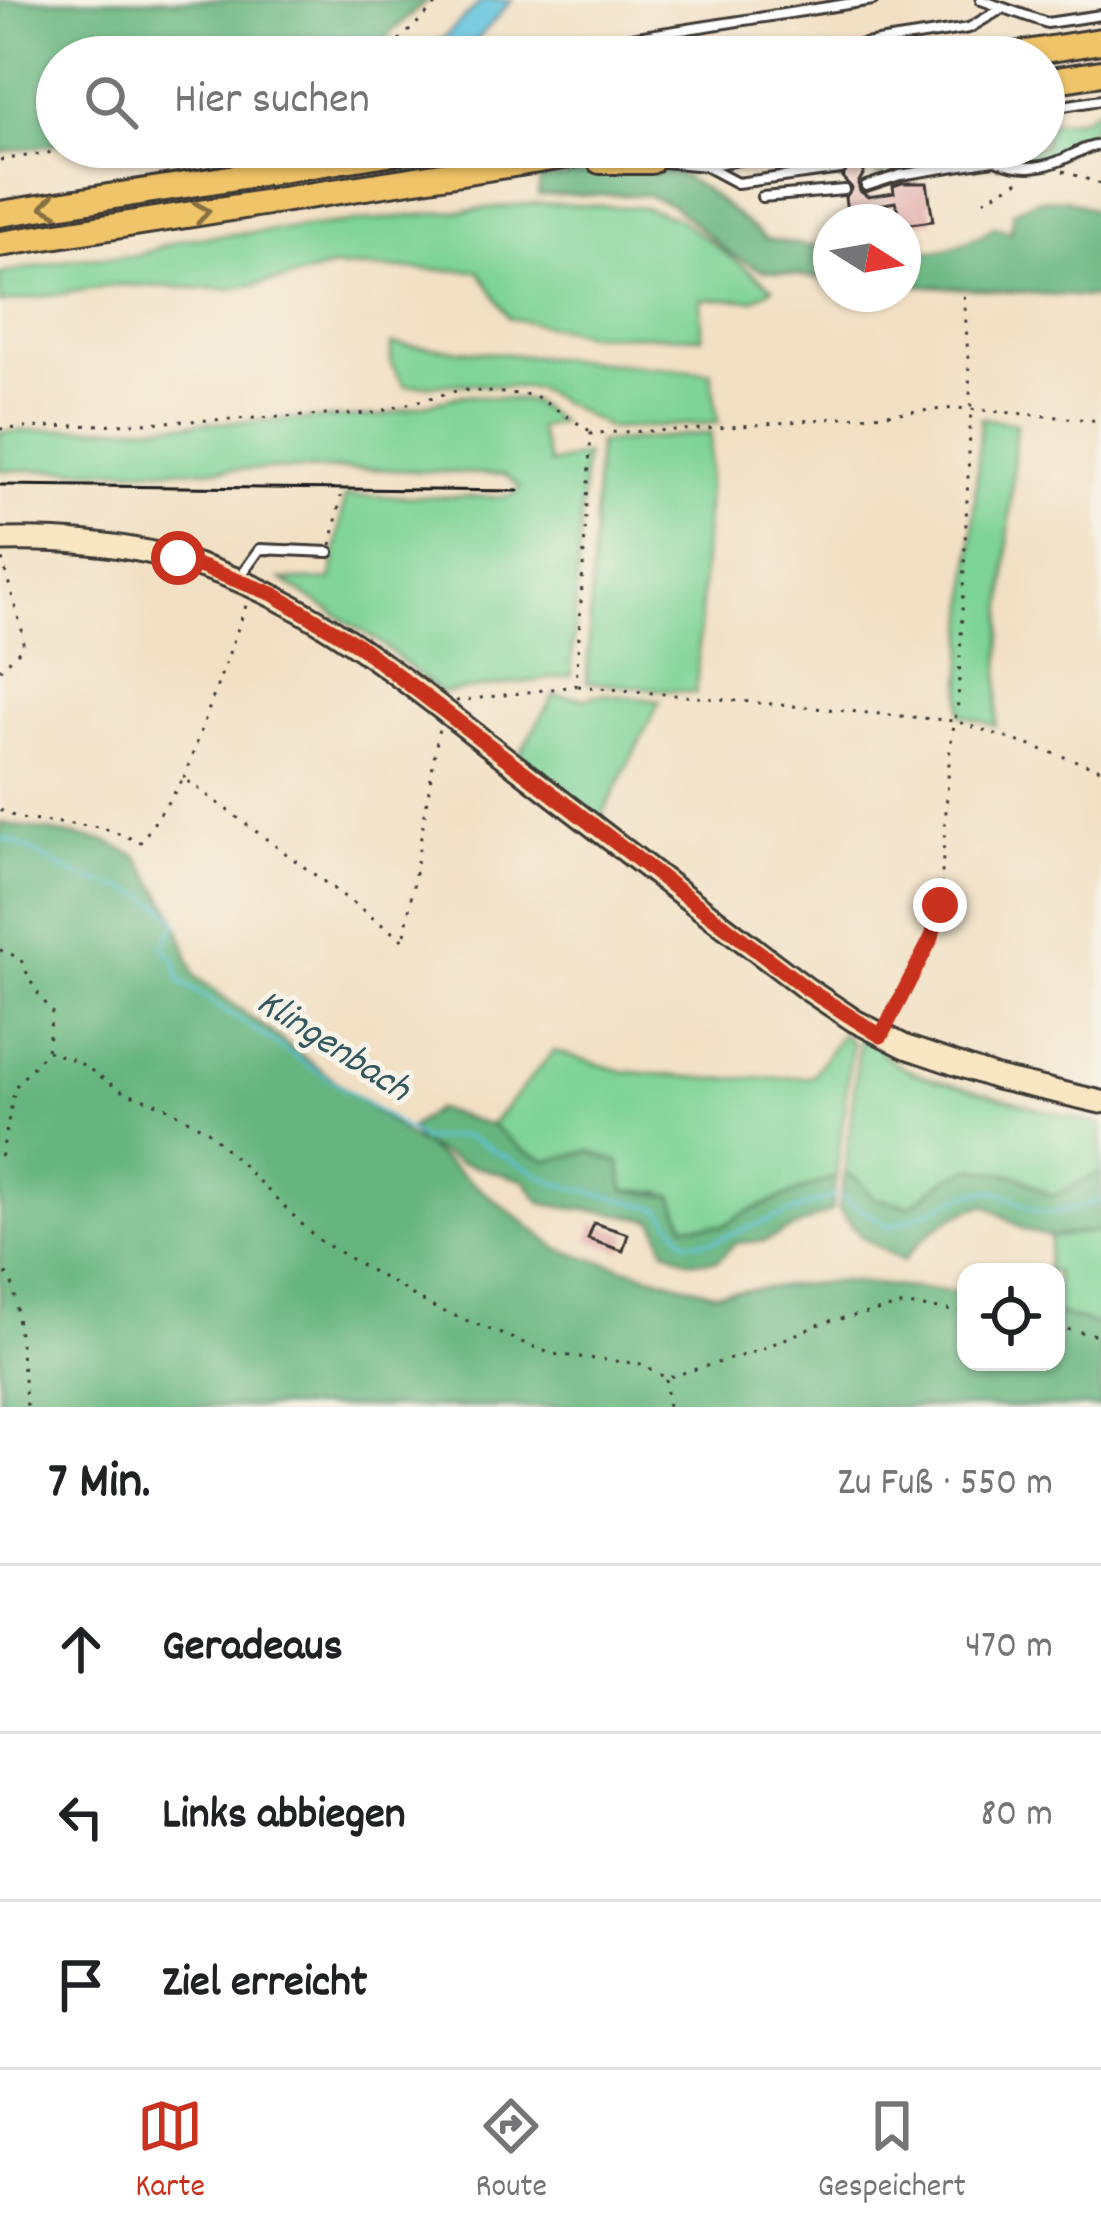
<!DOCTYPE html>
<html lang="de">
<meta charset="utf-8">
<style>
body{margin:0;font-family:Dekko,sans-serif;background:#f6f6f6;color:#202124}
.controls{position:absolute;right:36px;bottom:36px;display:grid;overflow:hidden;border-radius:24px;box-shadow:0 3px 9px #0004}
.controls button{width:108px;height:108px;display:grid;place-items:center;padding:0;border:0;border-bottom:3px solid #e0e0e0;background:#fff;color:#202124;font:60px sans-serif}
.compass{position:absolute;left:813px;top:204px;width:108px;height:108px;border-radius:50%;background:#fff;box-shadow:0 3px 9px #0004;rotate:101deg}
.stop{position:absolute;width:36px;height:36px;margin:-27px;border:9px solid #c8321e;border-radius:50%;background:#fff}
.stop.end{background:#c8321e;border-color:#fff;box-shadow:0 3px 12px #0008}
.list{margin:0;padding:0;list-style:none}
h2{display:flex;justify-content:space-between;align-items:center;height:156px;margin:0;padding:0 48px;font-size:51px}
h2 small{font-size:39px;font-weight:400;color:#757577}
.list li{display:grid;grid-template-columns:78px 1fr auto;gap:36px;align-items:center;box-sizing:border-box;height:168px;padding:0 48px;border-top:3px solid #e0e0e0}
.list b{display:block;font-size:45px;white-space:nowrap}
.list em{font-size:39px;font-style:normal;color:#757577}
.icon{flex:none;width:66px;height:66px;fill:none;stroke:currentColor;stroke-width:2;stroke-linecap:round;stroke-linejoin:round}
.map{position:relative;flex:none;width:1101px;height:1407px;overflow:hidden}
.search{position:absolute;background:#fff;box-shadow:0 3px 9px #0004;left:36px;right:36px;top:36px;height:132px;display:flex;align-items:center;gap:30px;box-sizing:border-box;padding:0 42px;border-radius:66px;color:#757577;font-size:45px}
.sheet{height:660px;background:#fff}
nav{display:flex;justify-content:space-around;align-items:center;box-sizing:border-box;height:168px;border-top:3px solid #e0e0e0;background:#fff;font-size:33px;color:#757577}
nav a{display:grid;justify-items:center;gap:6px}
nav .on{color:#c8321e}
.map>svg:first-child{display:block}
.green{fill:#7ed396;stroke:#4d7859;stroke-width:3}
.forest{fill:#66b57f;stroke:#41684e;stroke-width:3}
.water{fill:#61c4df;stroke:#3e707e;stroke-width:3}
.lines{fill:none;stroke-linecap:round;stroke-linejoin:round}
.stream{stroke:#61c4df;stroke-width:3}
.building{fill:#e2aba9}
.lane-casing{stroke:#3c3935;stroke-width:14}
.secondary-casing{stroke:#3c3935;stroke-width:27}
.highway-casing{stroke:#3c3935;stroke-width:30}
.path{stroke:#3c3935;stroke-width:3;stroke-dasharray:3 9;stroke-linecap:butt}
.lane{stroke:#fff;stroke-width:8}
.secondary{stroke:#f9e7c3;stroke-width:21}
.highway{stroke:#f0c469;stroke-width:24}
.rail{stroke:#1c1c1c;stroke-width:3}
.oneway{stroke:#867042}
.route{stroke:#c8321e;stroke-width:15}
.labels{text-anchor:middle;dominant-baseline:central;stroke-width:10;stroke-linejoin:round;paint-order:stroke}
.water-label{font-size:39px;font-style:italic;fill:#345760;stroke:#f7f3e8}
</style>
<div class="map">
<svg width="1101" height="1407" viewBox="0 0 1101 1407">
<rect width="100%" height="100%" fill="#f7f3e8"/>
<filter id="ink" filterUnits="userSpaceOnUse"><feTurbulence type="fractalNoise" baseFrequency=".00833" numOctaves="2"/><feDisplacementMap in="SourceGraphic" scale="24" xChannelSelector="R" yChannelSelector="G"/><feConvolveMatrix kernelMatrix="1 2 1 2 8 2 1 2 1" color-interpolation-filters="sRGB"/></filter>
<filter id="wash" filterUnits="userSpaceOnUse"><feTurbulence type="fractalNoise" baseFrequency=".004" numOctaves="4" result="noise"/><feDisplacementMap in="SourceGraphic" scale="48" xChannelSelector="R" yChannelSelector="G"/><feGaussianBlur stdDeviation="2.7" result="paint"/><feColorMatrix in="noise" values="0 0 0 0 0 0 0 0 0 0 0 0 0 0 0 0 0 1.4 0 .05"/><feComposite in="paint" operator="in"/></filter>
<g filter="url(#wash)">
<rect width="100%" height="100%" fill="#f2e0c4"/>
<g class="green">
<path d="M1101 107C1090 141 1057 166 1020 163 1004 162 988 153 974 147H1044V123L1083 118Z"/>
<path d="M901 147H946L975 159 960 163 955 153 937 156 928 167C900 153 902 171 877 176V171Z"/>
<polygon points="537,203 647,208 677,218 773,288 753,300 701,299 702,337 586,334 509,318 479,271 331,267 288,279 229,289 118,285 0,303 0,274 78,258 134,256 186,239"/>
<polygon points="391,344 711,372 718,423 611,429 536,388 466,384 405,386 391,364"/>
<polygon points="464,395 531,401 560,422 538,428 550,464 585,455 571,676 441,693 378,641 282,580 331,580 345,496 505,497 516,493 520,487 505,475 374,469 0,470 0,432 381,416"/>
<polygon points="981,418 1016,423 996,726 960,714"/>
<polygon points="711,433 696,693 587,682 598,443"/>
<polygon points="603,694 660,701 600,820 519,755 554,695 585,698"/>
<path d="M842 1033 852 1043 836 1176 742 1214 723 1226 684 1225 662 1192 624 1190 619 1162C582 1148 587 1155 551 1160 530 1163 506 1137 491 1125L554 1051 622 1071 713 1079 812 1077Z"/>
<path d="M860 1034 882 1046 881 1053C912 1079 951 1083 988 1094 1026 1104 1063 1117 1101 1125V1172L1052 1197 1019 1176 947 1179 910 1206 874 1198 854 1176 845 1174Z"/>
<polygon points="1101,1231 1101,1326 1056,1313 1056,1272 1046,1272 1051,1237"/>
</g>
<g class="forest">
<polygon points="0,0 428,0 363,57 57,57 57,144 0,152"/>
<polygon points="628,167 675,172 703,188 766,239 808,246 831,244 831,280 761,270 729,253 672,205 647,195 538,195 540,179"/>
<path d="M1066 199 1101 213V298L903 284V248C935 258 967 244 994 227L1011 232 1014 211 1037 200Z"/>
<path d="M0 823 105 841 138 857 175 916 194 975 418 1143 411 1127 436 1109 491 1125 524 1151 548 1161 589 1151 620 1163 624 1190 673 1196 685 1225 723 1226 742 1214 836 1176 831 1211 764 1241 735 1243 717 1261H690L665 1249 655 1221C617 1210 580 1212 541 1203L524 1180 459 1162 422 1144 560 1250 714 1293 842 1281 966 1293V1362H1056V1313L1101 1326V1407H0Z"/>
<path d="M971 1168 1019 1176 1052 1197 1101 1172V1231L1051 1237 1025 1230 986 1205C951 1213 925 1233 903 1261L862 1237 838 1209 845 1174 854 1176 874 1198 910 1206 947 1179Z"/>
</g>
<polygon class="water" points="483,0 512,0 462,57 447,57 438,47 440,41"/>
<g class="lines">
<g class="stream">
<path d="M0 838C31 846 41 859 68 871 104 888 155 888 178 923L162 946 176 961 180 981 423 1140 466 1136 557 1184 661 1209 686 1242 713 1241 834 1196"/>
<path d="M841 1197 889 1226C923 1219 951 1195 985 1191 1003 1189 1020 1206 1037 1211 1059 1216 1080 1206 1101 1200"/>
</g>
</g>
<g id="blocks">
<g class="building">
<polygon points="861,153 855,164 864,173 858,183 860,191 868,197 894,193 893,186 902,183 927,183 933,221 903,225 895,202 869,207 871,222 849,222 845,198 852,188 842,177 849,167 839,157"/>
<polygon points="594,1223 628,1234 623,1251 588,1239"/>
</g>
</g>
</g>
<g filter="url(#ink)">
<use href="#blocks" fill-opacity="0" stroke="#3c3935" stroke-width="3"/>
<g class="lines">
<g class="lane-casing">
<g id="lane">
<polyline points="981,0 1047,23 1101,15"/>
<polyline points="509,57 873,0"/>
<polyline points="781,57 969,28 1001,9"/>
<polyline points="1044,109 1101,100"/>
<path d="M963 147C994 160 1021 175 1056 162 1073 156 1082 147 1101 145"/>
<polyline points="653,161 706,166 807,147"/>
<polyline points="863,165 874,162 885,147"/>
<polyline points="707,167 737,183 841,169"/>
<polyline points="866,186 900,175 993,160"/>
<polyline points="762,197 844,190"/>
<polyline points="240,577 260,549 329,552"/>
</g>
</g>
<g class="secondary-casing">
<path id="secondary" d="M0 540C235 533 344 633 518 768 614 842 710 916 807 989L855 1021 906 1047 997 1078 1101 1102"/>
</g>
<g class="highway-casing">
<g id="highway">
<polyline points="1001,57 1101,41"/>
<polyline points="1044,82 1101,73"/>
<polyline points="600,161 651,161"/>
<polyline points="0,214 427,147"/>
<polyline points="0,244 622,147"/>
</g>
</g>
<g class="path">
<polyline points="382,57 441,0"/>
<polyline points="0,160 87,147"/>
<polyline points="1063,171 1101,184"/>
<polyline points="984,200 1024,178"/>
<polyline points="0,429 374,413 460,390 534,395 590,431"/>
<polyline points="331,545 341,496"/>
<polyline points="0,670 23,647 23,634 2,559"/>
<polyline points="578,686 955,721 1101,769"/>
<polyline points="456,701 576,686 591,433 706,429 958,408 1101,421"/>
<polyline points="184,778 247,603"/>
<polyline points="0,810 20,819 100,827 141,842 184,778 404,941 439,728"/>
<polyline points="0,950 20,958 34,988 52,1012 47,1051 15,1087 0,1163"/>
<polyline points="890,1018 932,937 940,905 950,747 958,703 971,408 964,291"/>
<polyline points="47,1051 77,1061 122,1091 166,1107 208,1131 317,1239 435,1308 552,1354 642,1364 666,1378 754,1352 825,1322 905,1305 966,1312"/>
<polyline points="0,1263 14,1288 27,1407"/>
<polyline points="1056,1327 1101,1336"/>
<polyline points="666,1379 668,1407"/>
</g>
<use href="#lane" class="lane"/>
<use href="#secondary" class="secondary"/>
<use href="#highway" class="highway"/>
<polyline class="rail" points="0,485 518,491"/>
</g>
<defs><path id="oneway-chevron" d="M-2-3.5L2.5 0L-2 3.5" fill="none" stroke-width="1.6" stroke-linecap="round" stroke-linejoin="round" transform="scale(3)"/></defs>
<g class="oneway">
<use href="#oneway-chevron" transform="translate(49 206) rotate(171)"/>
<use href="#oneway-chevron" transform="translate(202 212) rotate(-9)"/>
</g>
</g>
<g class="lines" filter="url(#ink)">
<polyline class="route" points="178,558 273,594 358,645 807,989 881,1036 932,937 940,905"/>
</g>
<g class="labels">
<g class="water-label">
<text transform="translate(332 1048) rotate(33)">Klingenbach</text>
</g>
</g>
</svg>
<div class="controls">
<button><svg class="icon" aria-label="locate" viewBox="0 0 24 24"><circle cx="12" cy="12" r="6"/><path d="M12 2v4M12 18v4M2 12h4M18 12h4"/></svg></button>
</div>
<svg class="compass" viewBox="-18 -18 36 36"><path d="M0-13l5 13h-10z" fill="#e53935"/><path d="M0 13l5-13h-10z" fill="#757577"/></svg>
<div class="stop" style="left:178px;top:558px"></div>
<div class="stop end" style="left:940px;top:905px"></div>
<div class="search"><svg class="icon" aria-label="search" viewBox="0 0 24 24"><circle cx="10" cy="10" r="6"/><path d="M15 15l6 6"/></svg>Hier suchen</div>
</div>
<section class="sheet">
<h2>7 Min.<small>Zu Fuß · 550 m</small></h2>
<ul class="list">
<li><svg class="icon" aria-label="ahead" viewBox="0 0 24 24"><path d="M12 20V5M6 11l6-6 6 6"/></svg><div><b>Geradeaus</b></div><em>470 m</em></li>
<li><svg class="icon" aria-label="left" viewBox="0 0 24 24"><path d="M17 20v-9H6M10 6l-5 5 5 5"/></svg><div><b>Links abbiegen</b></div><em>80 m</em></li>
<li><svg class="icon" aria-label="arrive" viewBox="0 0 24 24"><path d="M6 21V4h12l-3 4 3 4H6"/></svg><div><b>Ziel erreicht</b></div></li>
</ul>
</section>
<nav>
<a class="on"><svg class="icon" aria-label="map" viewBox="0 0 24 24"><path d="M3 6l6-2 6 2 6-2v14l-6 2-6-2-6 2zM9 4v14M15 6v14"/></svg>Karte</a>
<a><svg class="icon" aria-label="directions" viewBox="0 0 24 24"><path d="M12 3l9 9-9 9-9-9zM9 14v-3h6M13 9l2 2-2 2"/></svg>Route</a>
<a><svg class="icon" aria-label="saved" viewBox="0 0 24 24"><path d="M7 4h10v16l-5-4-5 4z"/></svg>Gespeichert</a>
</nav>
